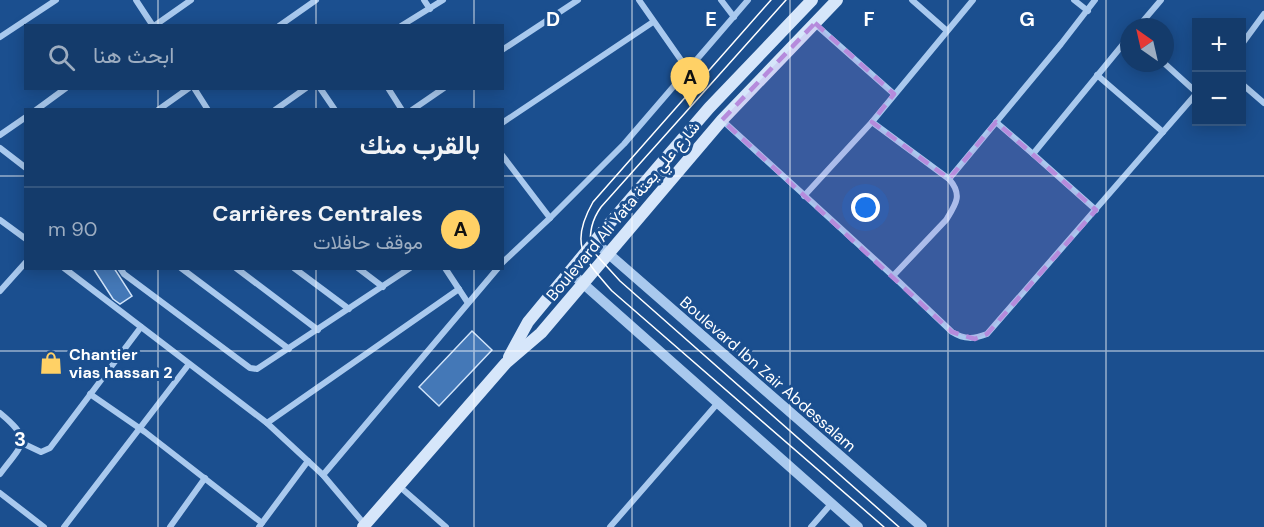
<!DOCTYPE html>
<html lang="ar">
<meta charset="utf-8">
<style>
body{margin:0;font-family:"DM Sans",Vazirmatn,sans-serif;background:#214673;color:#f1f3f6;direction:rtl}
.controls{position:absolute;right:18px;top:18px;display:grid;overflow:hidden;border-radius:0px;box-shadow:0 3px 15px #0003}
.controls button{width:54px;height:54px;display:grid;place-items:center;padding:0;border:0;border-bottom:2px solid #33557e;background:#143b6b;color:#f1f3f6;font:30px sans-serif}
.compass{position:absolute;left:1120px;top:18px;width:54px;height:54px;border-radius:50%;background:#143b6b;box-shadow:0 3px 15px #0003;rotate:326deg}
.you{position:absolute;left:866px;top:208px;width:21px;height:21px;margin:-15px;border:4px solid #fff;border-radius:50%;background:#1a73e8;box-shadow:0 0 0 9px #1a73e833}
.badge{display:grid;place-items:center;width:39px;height:39px;border-radius:50%;background:#ffd166;color:#111;font-size:20px;font-weight:700}
.pin{position:absolute;translate:-50% -50px;filter:drop-shadow(0 2px 3px #0008)}
.pin::after{content:'';position:absolute;top:32px;width:21px;height:18px;background:inherit;clip-path:polygon(0 0,100% 0,50% 100%)}
.list{margin:0;padding:0;list-style:none}
h2{display:flex;justify-content:space-between;align-items:center;height:78px;margin:0;padding:0 24px;font-size:26px}
h2 small{font-size:20px;font-weight:400;color:#9dadc1}
.list li{display:grid;grid-template-columns:39px 1fr auto;gap:18px;align-items:center;box-sizing:border-box;height:84px;padding:0 24px;border-top:2px solid #33557e}
.list b{display:block;font-size:22px;white-space:nowrap}
.list p{margin:0;font-size:20px;white-space:nowrap;color:#9dadc1}
.list em{font-size:20px;font-style:normal;color:#9dadc1}
.icon{flex:none;width:33px;height:33px;fill:none;stroke:currentColor;stroke-width:2;stroke-linecap:round;stroke-linejoin:round}
.map{position:relative;flex:none;width:1264px;height:527px;overflow:hidden;direction:ltr}
.search{position:absolute;background:#143b6b;box-shadow:0 3px 15px #0003;left:24px;top:24px;width:480px;height:66px;display:flex;align-items:center;gap:15px;box-sizing:border-box;padding:0 21px;border-radius:0px;color:#9dadc1;font-size:22px}
.panel{position:absolute;background:#143b6b;box-shadow:0 3px 15px #0003;left:24px;top:108px;width:480px;height:162px;border-radius:0px;direction:rtl}
.map>svg:first-child{display:block}
.building{fill:#4478b7;stroke:#cfe3fa;stroke-width:1.5}
.lines{fill:none;stroke-linecap:round;stroke-linejoin:round}
.minor{stroke:#a9c9ee;stroke-width:6}
.tertiary{stroke:#a9c9ee;stroke-width:10}
.secondary{stroke:#d6e6fa;stroke-width:12}
.tram{stroke:#fff;stroke-width:1.5}
.marked{fill:#b68bdc;fill-opacity:0.2;stroke:#b68bdc;stroke-width:4.5;stroke-dasharray:12 8;stroke-linejoin:round}
.grid{fill:none;stroke:#fff;stroke-width:1.5;stroke-opacity:0.55}
.labels{text-anchor:middle;dominant-baseline:central;stroke-width:6;stroke-linejoin:round;paint-order:stroke}
.street-label{font-size:16px;fill:#fff;stroke:#1b4f8f}
.poi-label{font-size:16px;font-weight:bold;fill:#fff;stroke:#1b4f8f;text-anchor:start}
.grid-label{font-size:20px;text-anchor:middle;font-weight:bold;fill:#fff;stroke:#1b4f8f;stroke-width:6;stroke-linejoin:round;paint-order:stroke}
</style>
<div class="map">
<svg width="1264" height="527" viewBox="0 0 1264 527">
<rect width="100%" height="100%" fill="#1b4f8f"/>
<g class="building">
<polygon points="93,268 114,268 132,296 120,304 113,299"/>
<polygon points="472,331 492,350 439,406 419,387"/>
</g>
<g class="lines">
<g class="minor">
<polyline points="136,0 153,26"/>
<polyline points="424,0 430,9"/>
<polyline points="639,0 688,70"/>
<polyline points="721,0 734,17"/>
<polyline points="912,0 946,30"/>
<polyline points="1074,0 1088,11"/>
<polyline points="815,24 894,94"/>
<polyline points="154,26 191,0"/>
<polyline points="279,26 316,0"/>
<polyline points="401,26 443,0"/>
<polyline points="1138,27 1161,0"/>
<polyline points="0,37 56,0"/>
<polyline points="1242,44 1264,14"/>
<polyline points="502,50 578,0"/>
<polyline points="1164,63 1196,92"/>
<polyline points="1097,75 1163,132"/>
<polyline points="1242,84 1264,103"/>
<polyline points="194,88 208,110"/>
<polyline points="320,88 335,110"/>
<polyline points="388,88 402,110"/>
<polyline points="36,110 66,88"/>
<polyline points="158,110 189,88"/>
<polyline points="275,110 306,88"/>
<polyline points="412,110 444,88"/>
<path d="M722 120 893 276 952 332C965 340 974 339 987 334L1196 94"/>
<path d="M872 122 949 179C963 195 956 204 946 220L893 276"/>
<polyline points="996,122 1033,154"/>
<polyline points="502,123 653,22"/>
<polyline points="0,135 26,117"/>
<polyline points="0,148 26,168"/>
<polyline points="502,155 550,218"/>
<polyline points="949,179 1061,44 1095,0"/>
<polyline points="804,196 872,122 973,0"/>
<polyline points="1096,210 1033,154 1129,37"/>
<polyline points="0,220 26,239"/>
<polyline points="502,263 550,218 624,144 748,0"/>
<polyline points="64,268 267,423 323,475 366,526"/>
<polyline points="120,268 124,274 250,368 257,369 410,268"/>
<polyline points="181,268 289,349"/>
<polyline points="236,268 318,330"/>
<polyline points="294,268 349,309"/>
<polyline points="358,268 383,287"/>
<polyline points="445,268 468,303"/>
<polyline points="0,291 26,262"/>
<polyline points="90,394 145,432 262,523"/>
<path d="M0 413C34 441 22 444 0 474"/>
<polyline points="267,423 459,289"/>
<polyline points="22,443 41,452 50,448 141,327"/>
<polyline points="323,475 498,268"/>
<polyline points="399,486 446,527"/>
<polyline points="0,493 44,527"/>
<polyline points="64,527 189,364"/>
<polyline points="170,527 205,478"/>
<polyline points="259,527 308,461"/>
<polyline points="610,527 717,404"/>
<polyline points="811,527 831,504"/>
</g>
<g class="tertiary">
<polyline points="595,242 922,527"/>
<polyline points="570,272 858,527"/>
</g>
<g class="secondary">
<polyline points="509,357 528,322 609,224 709,108 812,0"/>
<polyline points="363,527 506,363 541,333 722,120 837,0"/>
</g>
<g class="tram">
<path d="M771 0 593 202C569 244 583 258 612 291L884 527"/>
<path d="M786 0 601 207C591 221 590 232 590 248L620 281 899 527"/>
</g>
</g>
<path class="marked" d="M815 23 894 94 872 122 949 179 996 122 1096 210 987 334 975 339 952 332 722 120Z"/>
<path class="grid" d="M158 0V26M316 0V26M474 0V26M632 0V527M790 0V527M948 0V527M1106 0V527M158 88V110M316 88V110M474 88V110M0 176H26M502 176H1264M158 268V527M316 268V527M474 268V527M0 351H1264"/>
<defs>
<g id="shop-bare" transform="scale(1.8)"><path d="M-5-2.5h2.3a2.7 3.5 0 0 1 5.4 0H5L5.5 6h-11ZM-1.5-2.5h3a1.5 2.3 0 0 0-3 0Z" fill="#ffd166" stroke="#1b4f8f" stroke-width="2.5" paint-order="stroke"/></g>
</defs>
<g fill-rule="evenodd">
<use href="#shop-bare" x="51" y="363"/>
</g>
<g class="labels">
<g class="street-label">
<text transform="translate(623 211) rotate(-50)">Boulevard Ali Yata شارع علي يعتة</text>
<text transform="translate(768 374) rotate(41)">Boulevard Ibn Zair Abdessalam</text>
</g>
<g class="poi-label">
<text x="69" y="354">Chantier<tspan x="69" dy="18">vias hassan 2</tspan></text>
</g>
</g>
<g class="grid-label">
<text x="553" y="26">D</text>
<text x="711" y="26">E</text>
<text x="869" y="26">F</text>
<text x="1027" y="26">G</text>
<text x="20" y="446">3</text>
</g>
</svg>
<div class="controls">
<button>+</button>
<button>−</button>
</div>
<svg class="compass" viewBox="-18 -18 36 36"><path d="M0-13l5 13h-10z" fill="#e53935"/><path d="M0 13l5-13h-10z" fill="#9dadc1"/></svg>
<div class="you"></div>
<div class="pin badge" style="left:690px;top:107px">A</div>
<div class="search"><svg class="icon" aria-label="search" viewBox="0 0 24 24"><circle cx="10" cy="10" r="6"/><path d="M15 15l6 6"/></svg>ابحث هنا</div>
<section class="panel">
<h2>بالقرب منك<small></small></h2>
<ul class="list">
<li><span class="badge">A</span><div><b>Carrières Centrales</b><p>موقف حافلات</p></div><em>90 m</em></li>
</ul>
</section>
</div>
